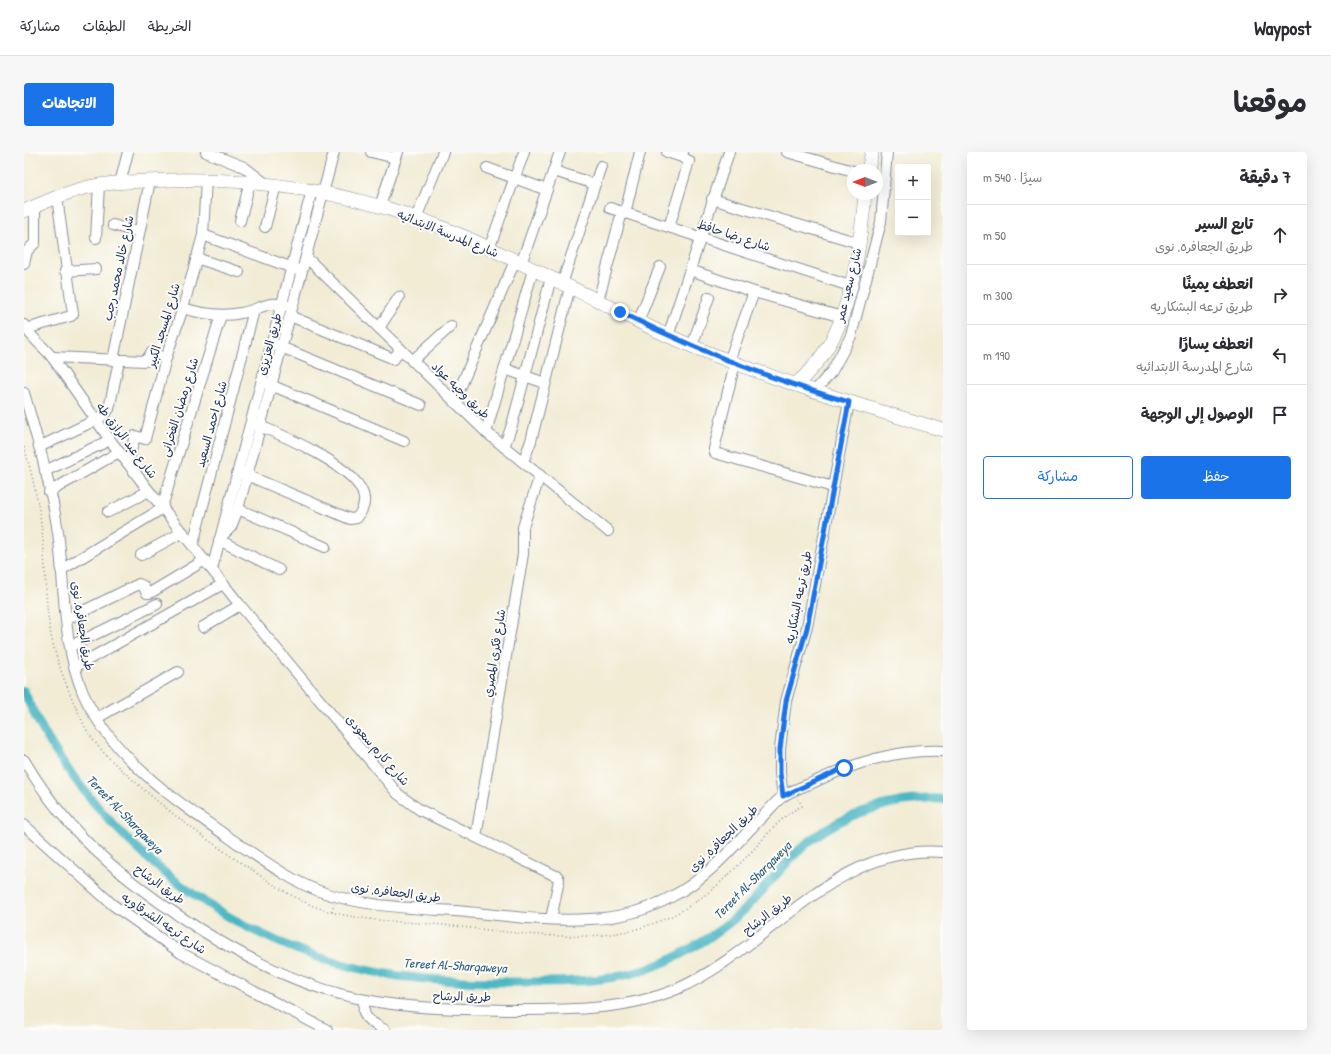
<!DOCTYPE html>
<html lang="ar">
<meta charset="utf-8">
<style>
body{margin:0;font-family:"Patrick Hand","Playpen Sans Arabic",sans-serif;background:#f7f7f7;color:#2b2b33;direction:rtl}
.controls{position:absolute;right:12px;top:12px;display:grid;overflow:hidden;border-radius:4px;box-shadow:0 4px 16px #0002}
.controls button{width:36px;height:36px;display:grid;place-items:center;padding:0;border:0;border-bottom:1px solid #e1e1e2;background:#fff;color:#2b2b33;font:20px sans-serif}
.compass{position:absolute;left:823px;top:12px;width:36px;height:36px;border-radius:50%;background:#fff;box-shadow:0 4px 16px #0002;rotate:270deg}
.stop{position:absolute;width:12px;height:12px;margin:-9px;border:3px solid #1a73e8;border-radius:50%;background:#fff}
.stop.end{background:#1a73e8;border-color:#fff;box-shadow:0 1px 4px #0008}
.list{margin:0;padding:0;list-style:none}
h2{display:flex;justify-content:space-between;align-items:center;height:52px;margin:0;padding:0 16px;font-size:17px}
h2 small{font-size:13px;font-weight:400;color:#7c7c81}
.list li{display:grid;grid-template-columns:26px 1fr auto;gap:12px;align-items:center;box-sizing:border-box;height:60px;padding:0 16px;border-top:1px solid #e1e1e2}
.list b{display:block;font-size:15px;white-space:nowrap}
.list p{margin:0;font-size:13px;white-space:nowrap;color:#7c7c81}
.list em{font-size:13px;font-style:normal;color:#7c7c81}
.actions{display:flex;gap:8px;padding:12px 16px}
.actions a{flex:1;padding:9px 0;border:1px solid #1a73e8;border-radius:4px;text-align:center;font-size:14px;color:#1a73e8}
.actions .main{background:#1a73e8;color:#fff}
.icon{flex:none;width:22px;height:22px;fill:none;stroke:currentColor;stroke-width:2;stroke-linecap:round;stroke-linejoin:round}
.map{position:relative;flex:none;width:919px;height:878px;overflow:hidden;direction:ltr;border-radius:4px}
header{display:flex;align-items:center;gap:24px;box-sizing:border-box;height:56px;padding:0 20px;background:#fff;border-bottom:1px solid #e1e1e2}
header strong{font-size:19px}
nav{display:flex;gap:22px;margin-inline-start:auto;font-size:14px}
.intro{display:flex;align-items:center;justify-content:space-between;box-sizing:border-box;height:96px;padding:0 24px}
h1{margin:0;font-size:28px}
.button{padding:10px 18px;border-radius:4px;background:#1a73e8;color:#fff;font-size:14px;font-weight:700}
main{display:flex;gap:24px;padding:0 24px}
aside{flex:1;background:#fff;border-radius:4px;box-shadow:0 4px 16px #0002}
.map>svg:first-child{display:block}
.lines{fill:none;stroke-linecap:round;stroke-linejoin:round}
.canal{stroke:#49b6c4;stroke-width:9}
.minor-casing{stroke:#868e9a;stroke-width:12}
.tertiary-casing{stroke:#868e9a;stroke-width:14}
.path{stroke:#868e9a;stroke-width:1.5;stroke-dasharray:1 3;stroke-linecap:butt}
.minor{stroke:#fff;stroke-width:10}
.tertiary{stroke:#fff;stroke-width:13}
.route{stroke:#1a73e8;stroke-width:5}
.labels{text-anchor:middle;dominant-baseline:central;stroke-width:4;stroke-linejoin:round;paint-order:stroke}
.street-label{font-size:12px;fill:#1b2f5e;stroke:#fdfcf7}
.water-label{font-size:13px;font-style:italic;fill:#2b5e82;stroke:#fdfcf7}
</style>
<header>
<strong>Waypost</strong>
<nav><a>الخريطة</a><a>الطبقات</a><a>مشاركة</a></nav>
</header>
<div class="intro"><h1>موقعنا</h1><a class="button">الاتجاهات</a></div>
<main>
<aside>
<h2>7 دقيقة<small>سيرًا · 540 m</small></h2>
<ul class="list">
<li><svg class="icon" aria-label="ahead" viewBox="0 0 24 24"><path d="M12 20V5M6 11l6-6 6 6"/></svg><div><b>تابع السير</b><p>طريق الجعافره, نوى</p></div><em>50 m</em></li>
<li><svg class="icon" aria-label="right" viewBox="0 0 24 24"><path d="M7 20v-9h11M14 6l5 5-5 5"/></svg><div><b>انعطف يمينًا</b><p>طريق ترعه البشكاريه</p></div><em>300 m</em></li>
<li><svg class="icon" aria-label="left" viewBox="0 0 24 24"><path d="M17 20v-9H6M10 6l-5 5 5 5"/></svg><div><b>انعطف يسارًا</b><p>شارع المدرسة الابتدائيه</p></div><em>190 m</em></li>
<li><svg class="icon" aria-label="arrive" viewBox="0 0 24 24"><path d="M6 21V4h12l-3 4 3 4H6"/></svg><div><b>الوصول إلى الوجهة</b></div></li>
</ul>
<div class="actions"><a class="main">حفظ</a><a>مشاركة</a></div>
</aside>
<div class="map">
<svg width="919" height="878" viewBox="0 0 919 878">
<rect width="100%" height="100%" fill="#fdfcf7"/>
<filter id="ink" filterUnits="userSpaceOnUse"><feTurbulence type="fractalNoise" baseFrequency=".025" numOctaves="2"/><feDisplacementMap in="SourceGraphic" scale="8" xChannelSelector="R" yChannelSelector="G"/><feConvolveMatrix kernelMatrix="1 2 1 2 8 2 1 2 1" color-interpolation-filters="sRGB"/></filter>
<filter id="wash" filterUnits="userSpaceOnUse"><feTurbulence type="fractalNoise" baseFrequency=".012" numOctaves="4" result="noise"/><feDisplacementMap in="SourceGraphic" scale="16" xChannelSelector="R" yChannelSelector="G"/><feGaussianBlur stdDeviation="0.9" result="paint"/><feColorMatrix in="noise" values="0 0 0 0 0 0 0 0 0 0 0 0 0 0 0 0 0 1.4 0 .05"/><feComposite in="paint" operator="in"/></filter>
<g filter="url(#wash)">
<rect width="100%" height="100%" fill="#f2ecd5"/>
<g class="lines">
<path class="canal" d="M0 539C20 589 51 631 88 671 160 749 256 804 362 822 403 829 445 830 488 830 538 830 592 832 639 811 669 797 697 780 721 757 742 736 759 712 781 693 818 661 871 645 919 647"/>
</g>
</g>
<g filter="url(#ink)">
<g class="lines">
<g class="minor-casing">
<g id="minor">
<polyline points="182,0 220,15 242,32"/>
<polyline points="347,0 372,6"/>
<polyline points="643,0 658,5"/>
<polyline points="763,0 829,19"/>
<polyline points="463,16 523,38"/>
<polyline points="530,19 571,32"/>
<polyline points="96,31 104,0"/>
<polyline points="688,47 835,91"/>
<polyline points="356,54 374,0"/>
<polyline points="586,56 826,134"/>
<polyline points="601,61 616,0"/>
<polyline points="392,66 419,0"/>
<polyline points="216,69 226,30"/>
<polyline points="89,73 106,78 115,78"/>
<polyline points="241,75 252,33"/>
<polyline points="645,75 665,9 658,5 659,0"/>
<polyline points="179,83 274,118"/>
<polyline points="72,86 75,33"/>
<polyline points="465,97 500,0"/>
<polyline points="282,105 462,280 584,379"/>
<polyline points="172,106 215,120"/>
<polyline points="0,112 3,99 11,91 11,54"/>
<polyline points="497,112 536,0"/>
<polyline points="666,118 730,140 818,165"/>
<polyline points="41,119 72,117"/>
<polyline points="538,132 577,14"/>
<polyline points="574,149 598,60"/>
<path d="M159 156C178 162 197 165 217 161 236 158 244 147 264 154"/>
<polyline points="266,164 370,207 376,197"/>
<polyline points="614,170 636,115"/>
<path d="M0 173C7 186 19 194 28 205L86 288 125 339 216 453 374 642 396 658 534 725 535 728 527 767"/>
<polyline points="355,176 375,145"/>
<polyline points="2,177 47,164 49,162 33,45"/>
<polyline points="644,184 705,0"/>
<polyline points="252,193 397,253"/>
<polyline points="668,194 685,145"/>
<polyline points="28,205 122,209 127,201 142,206"/>
<polyline points="89,208 126,29"/>
<polyline points="388,209 427,174"/>
<polyline points="705,209 730,140"/>
<polyline points="711,211 690,297 691,301 809,335"/>
<polyline points="481,217 521,231"/>
<polyline points="242,231 380,289"/>
<polyline points="790,240 808,219 827,184 857,70 863,0"/>
<path d="M0 241C13 286 27 333 34 380 41 433 38 491 59 541 88 608 158 653 216 693 242 710 266 728 295 739 342 756 393 756 443 760 483 764 525 770 566 767 594 766 623 758 647 745 683 727 708 696 735 668 743 661 750 651 758 645 766 639 778 635 788 631 830 611 872 597 919 599"/>
<polyline points="430,250 491,109"/>
<polyline points="462,280 509,118"/>
<polyline points="15,295 76,266 85,257 95,209"/>
<polyline points="480,295 488,273 527,126"/>
<polyline points="499,310 507,289 546,135"/>
<polyline points="104,311 111,284 121,287 142,206 159,156 179,83 182,27"/>
<polyline points="21,319 86,288"/>
<path d="M218 321 326 367 333 366C337 360 341 354 340 346 337 316 256 282 231 272"/>
<polyline points="25,340 95,300"/>
<polyline points="138,355 197,163"/>
<polyline points="214,357 301,395"/>
<polyline points="84,360 125,339"/>
<polyline points="197,385 207,375 214,357 310,0"/>
<polyline points="195,388 255,418"/>
<polyline points="169,392 230,158"/>
<polyline points="117,403 159,380"/>
<polyline points="188,417 288,38"/>
<polyline points="37,418 139,356"/>
<polyline points="43,467 115,432 119,434 123,441 126,441 181,408"/>
<polyline points="179,475 216,453"/>
<polyline points="47,494 133,452"/>
<polyline points="51,515 199,432"/>
<polyline points="73,566 154,520"/>
<path d="M0 608C13 630 29 653 46 672 107 741 231 821 320 843 377 858 435 857 493 858 547 858 603 858 653 837 745 797 810 691 919 700"/>
<polyline points="759,644 756,621 756,597 762,549 783,475 825,250"/>
<polyline points="0,673 89,753 157,801 303,878"/>
<polyline points="452,685 499,402 499,375 516,323"/>
<path d="M342 848C334 865 348 871 361 878"/>
</g>
</g>
<g class="tertiary-casing">
<g id="tertiary">
<polyline points="844,18 848,0"/>
<path d="M0 59C23 49 45 39 69 34 94 29 121 29 147 28 248 26 348 44 441 85 485 105 529 127 573 148 598 161 622 174 647 185 735 224 827 251 919 278"/>
<path d="M771 233C785 221 797 207 806 191 829 152 837 87 841 42"/>
</g>
</g>
<g class="path">
<path d="M0 295C9 325 16 357 19 388 22 418 21 448 26 478 32 511 46 543 60 573 72 596 89 610 108 627 143 659 180 686 219 712 243 728 266 745 292 755 332 770 377 769 419 773 484 779 564 795 625 773 668 759 698 731 729 698 744 682 758 663 778 654L774 647"/>
<polyline points="308,760 310,752"/>
</g>
<use href="#minor" class="minor"/>
<use href="#tertiary" class="tertiary"/>
</g>
</g>
<g class="lines" filter="url(#ink)">
<path class="route" d="M596 160C670 197 746 227 825 250L783 476 762 549 756 597V621L759 644 820 616"/>
</g>
<g class="labels">
<g class="street-label">
<text transform="translate(424 81) rotate(22)">شارع المدرسة الابتدائيه</text>
<text transform="translate(710 83) rotate(18)">شارع رضا حافظ</text>
<text transform="translate(94 116) rotate(-78)">شارع خالد محمد رجب</text>
<text transform="translate(824 133) rotate(-76)">شارع سعيد عمر</text>
<text transform="translate(139 173) rotate(-73)">شارع المسجد الكبير</text>
<text transform="translate(245 192) rotate(-75)">طريق العزيزى</text>
<text transform="translate(437 238) rotate(44)">طريق وجيه عواد</text>
<text transform="translate(155 255) rotate(-73)">شارع رمضان الفخرانى</text>
<text transform="translate(187 272) rotate(-75)">شارع احمد السعيد</text>
<text transform="translate(103 288) rotate(53)">شارع عبد الرازق طه</text>
<text transform="translate(774 445) rotate(-79)">طريق ترعه البشكاريه</text>
<text transform="translate(59 474) rotate(81)">طريق الجعافره, نوى</text>
<text transform="translate(470 501) rotate(-81)">شارع فكرى المصري</text>
<text transform="translate(354 598) rotate(49)">شارع كارم سعودى</text>
<text transform="translate(699 686) rotate(-44)">طريق الجعافره, نوى</text>
<text transform="translate(136 732) rotate(36)">طريق الرشاح</text>
<text transform="translate(372 740) rotate(7)">طريق الجعافره, نوى</text>
<text transform="translate(743 762) rotate(-38)">طريق الرشاح</text>
<text transform="translate(140 771) rotate(34)">شارع ترعه الشرقاويه</text>
<text transform="translate(438 844) rotate(1)">طريق الرشاح</text>
</g>
<g class="water-label">
<text transform="translate(101 662) rotate(46)">Tereet Al-Sharqaweya</text>
<text transform="translate(728 728) rotate(-45)">Tereet Al-Sharqaweya</text>
<text transform="translate(431 813) rotate(3)">Tereet Al-Sharqaweya</text>
</g>
</g>
</svg>
<div class="controls">
<button>+</button>
<button>−</button>
</div>
<svg class="compass" viewBox="-18 -18 36 36"><path d="M0-13l5 13h-10z" fill="#e53935"/><path d="M0 13l5-13h-10z" fill="#7c7c81"/></svg>
<div class="stop" style="left:820px;top:616px"></div>
<div class="stop end" style="left:596px;top:160px"></div>
</div>
</main>
